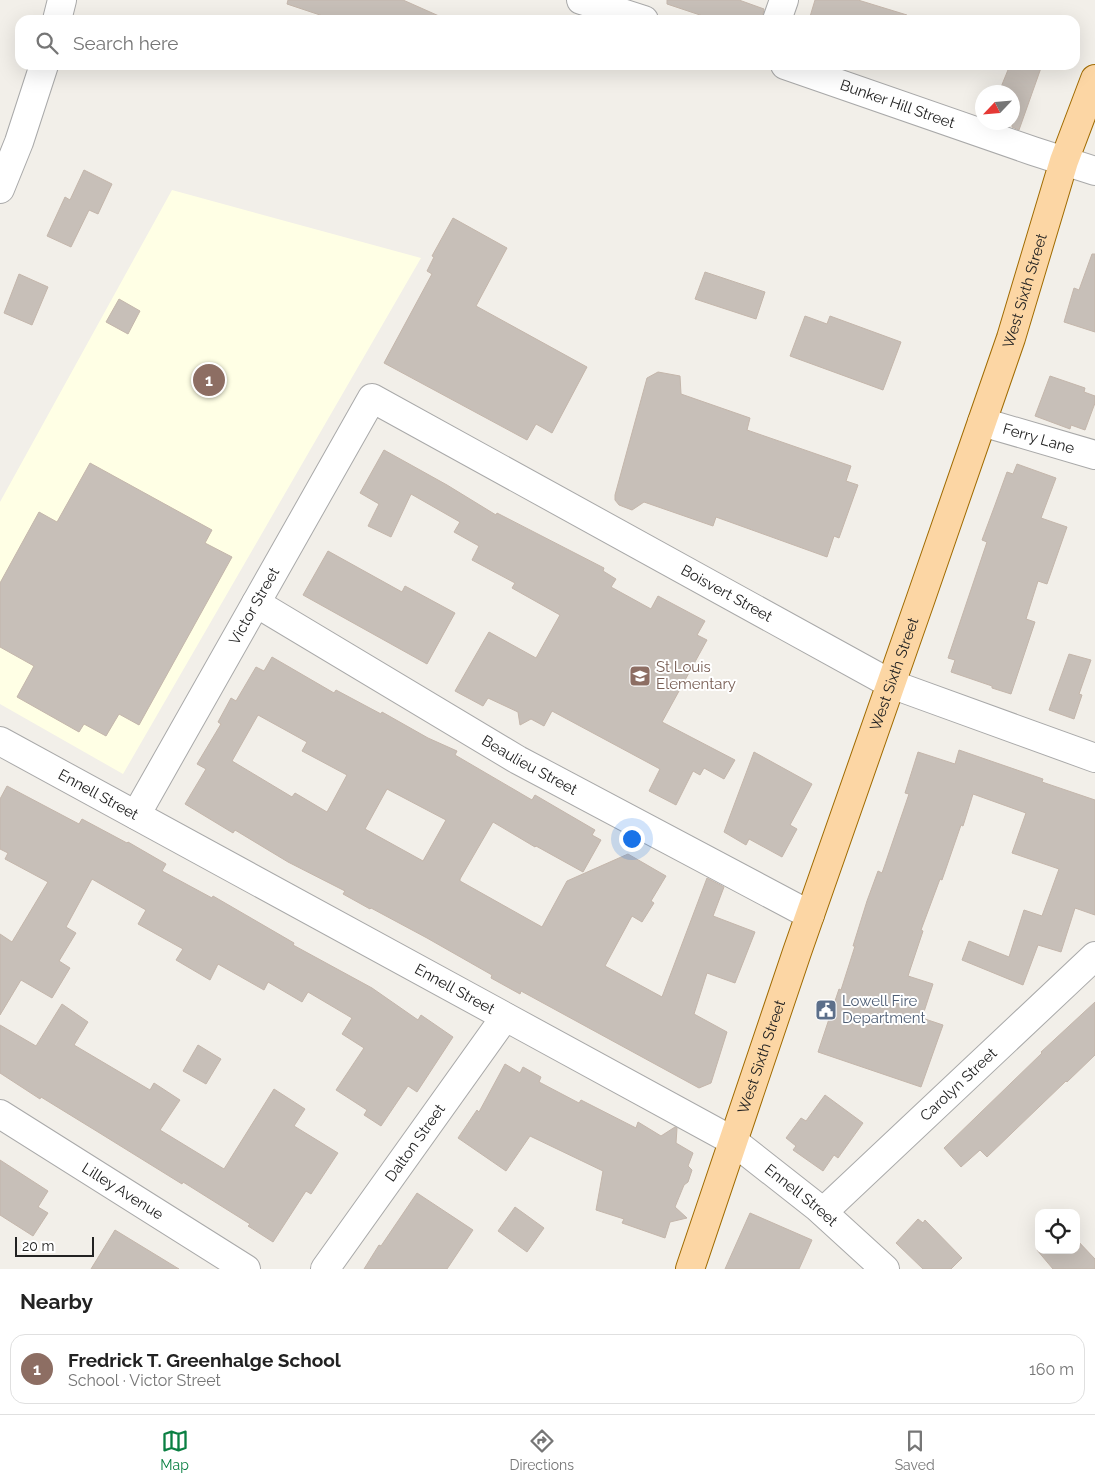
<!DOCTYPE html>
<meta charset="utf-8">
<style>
body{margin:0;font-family:Raleway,sans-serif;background:#f6f6f6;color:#222}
.controls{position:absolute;right:15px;bottom:15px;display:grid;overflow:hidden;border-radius:10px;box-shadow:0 5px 20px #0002}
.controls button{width:45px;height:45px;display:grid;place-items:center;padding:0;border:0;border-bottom:1px solid #e0e0e0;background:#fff;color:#222;font:25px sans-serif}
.compass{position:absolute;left:975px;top:85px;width:45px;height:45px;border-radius:50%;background:#fff;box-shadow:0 5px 20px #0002;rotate:244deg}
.scale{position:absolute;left:15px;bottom:12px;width:79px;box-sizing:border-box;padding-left:5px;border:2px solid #222;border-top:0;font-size:14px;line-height:18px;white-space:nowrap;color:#222;-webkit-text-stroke:4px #fff;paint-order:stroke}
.you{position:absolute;left:631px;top:838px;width:18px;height:18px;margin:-12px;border:4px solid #fff;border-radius:50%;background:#1a73e8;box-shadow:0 0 0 8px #1a73e833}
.badge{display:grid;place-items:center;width:32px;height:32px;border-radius:50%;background:#0b8043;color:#fff;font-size:16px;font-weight:700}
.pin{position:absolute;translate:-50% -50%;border:2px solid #fff;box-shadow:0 1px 5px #0006}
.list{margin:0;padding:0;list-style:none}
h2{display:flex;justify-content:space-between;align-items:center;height:65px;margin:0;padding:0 20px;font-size:21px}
h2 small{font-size:16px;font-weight:400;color:#767676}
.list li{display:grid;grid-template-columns:32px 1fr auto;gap:15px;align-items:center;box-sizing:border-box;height:70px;margin:0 10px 10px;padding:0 10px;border:1px solid #e0e0e0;border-radius:15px}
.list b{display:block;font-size:19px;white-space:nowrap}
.list p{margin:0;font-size:16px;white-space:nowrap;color:#767676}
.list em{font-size:16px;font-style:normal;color:#767676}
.icon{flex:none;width:28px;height:28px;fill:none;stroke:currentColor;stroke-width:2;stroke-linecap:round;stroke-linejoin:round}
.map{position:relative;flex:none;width:1095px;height:1269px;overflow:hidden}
.search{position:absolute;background:#fff;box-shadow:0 5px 20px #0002;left:15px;right:15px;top:15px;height:55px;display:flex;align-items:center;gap:12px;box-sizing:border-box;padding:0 18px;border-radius:15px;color:#767676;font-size:19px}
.sheet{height:145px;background:#fff}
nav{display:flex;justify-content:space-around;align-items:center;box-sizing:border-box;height:70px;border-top:1px solid #e0e0e0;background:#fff;font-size:14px;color:#767676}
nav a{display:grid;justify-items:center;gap:2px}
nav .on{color:#0b8043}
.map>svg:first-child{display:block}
.education{fill:#ffffe5}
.building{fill:#c7bfb8;stroke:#c4b6ab;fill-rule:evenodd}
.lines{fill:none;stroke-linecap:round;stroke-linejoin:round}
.minor-casing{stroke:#a9a9a9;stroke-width:30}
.major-casing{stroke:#a06b00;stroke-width:30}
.minor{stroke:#fff;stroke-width:28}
.major{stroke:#fcd6a4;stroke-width:28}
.labels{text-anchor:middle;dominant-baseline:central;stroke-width:4;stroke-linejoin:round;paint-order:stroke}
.street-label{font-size:15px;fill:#222;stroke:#fff}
.education-label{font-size:15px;fill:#785e54;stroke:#fff;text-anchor:start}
.service-label{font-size:15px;fill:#4e5e75;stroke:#fff;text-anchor:start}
</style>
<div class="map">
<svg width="1095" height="1269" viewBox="0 0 1095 1269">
<rect width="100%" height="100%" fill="#f2efe9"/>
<polygon class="education" points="172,190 421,258 123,774 0,704 0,502"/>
<g class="building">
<polygon points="288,0 403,0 448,20 335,20 287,4"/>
<polygon points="667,0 739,0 764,9 762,20 715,20 667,4"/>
<polygon points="815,0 858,0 907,15 906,20 809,20"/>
<polygon points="1010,65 1042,65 1019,130 1012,127 1012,92 999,92"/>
<polygon points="84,170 112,184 98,214 89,210 71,247 47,236 65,197 70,200"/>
<polygon points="453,218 507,248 476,306 587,367 552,433 536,424 527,440 384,363 432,274 427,271 434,257 432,256"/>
<polygon points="1092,254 1095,254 1095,332 1064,322 1074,288 1079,290"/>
<polygon points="705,272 765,292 756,319 695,299"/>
<polygon points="19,274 48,287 32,325 4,313"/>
<polygon points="119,299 140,311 128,334 106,322"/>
<polygon points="805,316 827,324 830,316 901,342 883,390 790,356"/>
<polygon points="658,372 680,376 681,394 750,418 747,430 851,466 846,481 858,485 839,538 834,536 827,557 716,517 713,526 644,502 632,510 619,505 615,500 615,495 647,378"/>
<polygon points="1050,376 1085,388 1084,392 1095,396 1095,403 1085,430 1071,425 1070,429 1035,416"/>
<polygon points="384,450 447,485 496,515 497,513 604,568 603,571 616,579 611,587 651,609 658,596 705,621 697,635 707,640 662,722 735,760 724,779 704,768 700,775 693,771 676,805 649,791 660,769 552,711 544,726 531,719 520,725 518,712 488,698 483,706 455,691 489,632 536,658 560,615 512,588 515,583 472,560 479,546 454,532 460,522 411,494 391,537 368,526 379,504 360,493"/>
<polygon points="90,463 212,530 205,543 232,557 139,725 119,714 106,736 84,724 79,732 17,697 34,666 0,647 0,583 39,512 57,522"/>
<polygon points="1017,464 1056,478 1041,518 1067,527 1047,584 1038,581 1026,619 1035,622 1011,694 992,688 992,686 951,672 955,660 948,658 987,542 982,540 995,505 1007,472 1013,474"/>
<polygon points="328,551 402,592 405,586 455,613 427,664 303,595"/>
<polygon points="1069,654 1091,660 1079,694 1082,695 1074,719 1049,710"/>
<path d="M272 657 334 693 336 690 381 714 382 712 428 738 457 751 455 755 532 800 535 795 595 830 592 835 601 840 583 872 536 846 535 847 493 822 460 879V881L542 927 567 881 628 854 666 876 651 901 654 903 642 922 632 916 605 966 662 997 707 878 724 887 713 916 755 932 735 983 707 973 694 1014 727 1032 711 1083 699 1088 521 991 520 994 491 978 492 975 427 938 371 908 370 909 343 894 345 891 288 862 235 830 233 833 185 804 206 769 197 764 221 724 218 722 231 698 236 701 256 667 264 671ZM258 715 307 742 302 751 347 775 327 812 295 793 292 797 232 761ZM387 789 446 820 423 861 365 829Z"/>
<polygon points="959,750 1043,779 1042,782 1095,800 1095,915 1075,908 1061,952 1038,945 1023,985 962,960 969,941 1009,957 1024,910 1042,916 1059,869 1012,853 1026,813 973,794 963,826 961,825 942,880 940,879 921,930 923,931 908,976 933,984 922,1018 943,1025 921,1087 818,1052 839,989 841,990 855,946 853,946 867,901 878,871 882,873 909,794 905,793 918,752 955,764"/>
<polygon points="754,752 812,784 790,825 797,829 782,857 749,839 746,845 724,832"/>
<polygon points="7,786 79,824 82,819 127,843 128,842 166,864 162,871 212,898 213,896 294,943 293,945 372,988 418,1020 421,1015 453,1037 417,1092 408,1086 381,1126 364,1115 367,1110 336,1090 364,1048 342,1034 352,1018 308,992 302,1002 268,982 264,990 218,964 210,980 176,960 183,949 138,924 146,910 92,879 66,927 76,933 59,961 70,968 52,998 21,980 0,1015 0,934 12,942 48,882 5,859 8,853 0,849 0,799"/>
<polygon points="1095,1002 1095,1055 1067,1082 1066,1081 987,1157 980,1150 961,1167 944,1148 1042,1053 1041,1052"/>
<polygon points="62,1004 88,1022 74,1045 150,1090 154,1083 180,1100 160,1130 224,1169 274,1089 305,1109 294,1126 338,1153 311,1194 306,1191 273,1242 248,1226 250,1224 183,1182 182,1184 98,1132 41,1097 40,1099 0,1073 0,1025 36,1046"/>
<polygon points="198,1045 221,1059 206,1084 183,1071"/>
<polygon points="505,1064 520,1073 523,1067 541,1077 539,1082 579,1103 581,1100 636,1128 638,1122 661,1136 675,1127 677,1128 676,1143 693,1153 688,1166 692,1170 688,1182 684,1185 675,1207 687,1218 670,1222 665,1238 622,1223 624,1219 596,1210 603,1171 530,1136 506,1171 458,1138 477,1110 479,1112"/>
<polygon points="825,1095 863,1123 838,1158 834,1155 823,1171 793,1150 796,1146 786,1138 801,1118 806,1121"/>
<polygon points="0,1160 48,1191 38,1207 48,1213 33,1236 0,1215"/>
<polygon points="417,1193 473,1230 447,1269 364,1269 379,1245 381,1246"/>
<polygon points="515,1207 544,1228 527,1252 498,1231"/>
<polygon points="750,1213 812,1240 799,1269 725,1269"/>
<polygon points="918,1219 923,1223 925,1220 962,1258 951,1269 923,1269 896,1243"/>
<polygon points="115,1230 179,1269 91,1269"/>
<polygon points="1076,1239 1095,1259 1095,1269 1053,1269 1037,1250 1039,1249 1039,1250 1076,1250"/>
</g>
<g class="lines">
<g class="minor-casing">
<g id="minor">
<polyline points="581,0 644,20"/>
<polyline points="57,20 62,0"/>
<polyline points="777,20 784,0"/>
<path id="s1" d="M785 65 1033 151 1095 171"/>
<polyline points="0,189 19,142 44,65"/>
<path id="s2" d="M982 422 1095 455"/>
<path id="s3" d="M256 603 518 760 810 915"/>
<path id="s4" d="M0 741 733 1141 817 1207 885 1269"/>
<path id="s5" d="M136 815 372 398 891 684 1095 758"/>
<path id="s6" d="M0 1114 246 1269"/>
<path id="s7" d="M823 1212 1095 956"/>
<path id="s8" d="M325 1269 505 1017"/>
</g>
</g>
<g class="major-casing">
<g id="major">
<path id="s9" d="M690 1269 797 952 921 598 1011 338 1064 161 1095 79"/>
</g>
</g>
<use href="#minor" class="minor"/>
<use href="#major" class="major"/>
</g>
<defs>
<g id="school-square" transform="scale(1.125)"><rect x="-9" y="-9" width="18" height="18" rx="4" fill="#8d6e63" stroke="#fff"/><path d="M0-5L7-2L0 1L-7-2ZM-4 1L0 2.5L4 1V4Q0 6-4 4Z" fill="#fff"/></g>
<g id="civic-square" transform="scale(1.125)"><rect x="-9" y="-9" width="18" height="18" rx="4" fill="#5c6f8a" stroke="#fff"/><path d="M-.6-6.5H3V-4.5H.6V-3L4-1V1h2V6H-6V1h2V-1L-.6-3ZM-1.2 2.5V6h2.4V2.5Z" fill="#fff"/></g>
</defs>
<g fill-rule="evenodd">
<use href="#school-square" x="640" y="676"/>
<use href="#civic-square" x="826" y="1010"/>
</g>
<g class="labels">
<g class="street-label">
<text stroke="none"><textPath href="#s1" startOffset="119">Bunker Hill Street</textPath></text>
<text stroke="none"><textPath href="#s9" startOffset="1034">West Sixth Street</textPath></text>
<text stroke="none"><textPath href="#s2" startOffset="59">Ferry Lane</textPath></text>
<text stroke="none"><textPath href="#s5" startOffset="884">Boisvert Street</textPath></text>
<text stroke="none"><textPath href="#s5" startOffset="240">Victor Street</textPath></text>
<text stroke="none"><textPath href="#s9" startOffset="629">West Sixth Street</textPath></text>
<text stroke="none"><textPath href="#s3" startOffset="318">Beaulieu Street</textPath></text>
<text stroke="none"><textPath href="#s4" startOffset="112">Ennell Street</textPath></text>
<text stroke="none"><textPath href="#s4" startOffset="518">Ennell Street</textPath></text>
<text stroke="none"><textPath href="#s9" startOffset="224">West Sixth Street</textPath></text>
<text stroke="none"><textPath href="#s7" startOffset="186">Carolyn Street</textPath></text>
<text stroke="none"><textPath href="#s8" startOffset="155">Dalton Street</textPath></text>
<text stroke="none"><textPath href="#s6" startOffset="145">Lilley Avenue</textPath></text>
<text stroke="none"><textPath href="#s4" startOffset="922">Ennell Street</textPath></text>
</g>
<g class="education-label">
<text x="656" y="667">St Louis<tspan x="656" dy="17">Elementary</tspan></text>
</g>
<g class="service-label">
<text x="842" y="1001">Lowell Fire<tspan x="842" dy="17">Department</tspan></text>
</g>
</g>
</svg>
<div class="controls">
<button><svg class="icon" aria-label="locate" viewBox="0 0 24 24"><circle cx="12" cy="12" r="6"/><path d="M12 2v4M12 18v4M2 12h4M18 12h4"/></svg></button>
</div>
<svg class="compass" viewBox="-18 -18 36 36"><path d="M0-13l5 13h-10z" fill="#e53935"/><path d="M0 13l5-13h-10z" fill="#767676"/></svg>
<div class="scale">20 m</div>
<div class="you"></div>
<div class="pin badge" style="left:209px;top:380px;background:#8d6e63">1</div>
<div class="search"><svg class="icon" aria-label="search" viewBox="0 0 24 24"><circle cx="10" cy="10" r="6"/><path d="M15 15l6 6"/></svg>Search here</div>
</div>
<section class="sheet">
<h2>Nearby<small></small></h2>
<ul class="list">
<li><span class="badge" style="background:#8d6e63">1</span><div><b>Fredrick T. Greenhalge School</b><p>School · Victor Street</p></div><em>160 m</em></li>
</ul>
</section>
<nav>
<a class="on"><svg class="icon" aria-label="map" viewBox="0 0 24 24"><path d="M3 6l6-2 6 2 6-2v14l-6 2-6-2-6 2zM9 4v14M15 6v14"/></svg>Map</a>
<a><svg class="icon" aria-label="directions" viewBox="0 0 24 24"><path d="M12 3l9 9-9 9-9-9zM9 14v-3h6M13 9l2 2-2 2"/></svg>Directions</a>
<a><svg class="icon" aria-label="saved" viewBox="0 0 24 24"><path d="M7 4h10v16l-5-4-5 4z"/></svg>Saved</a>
</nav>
